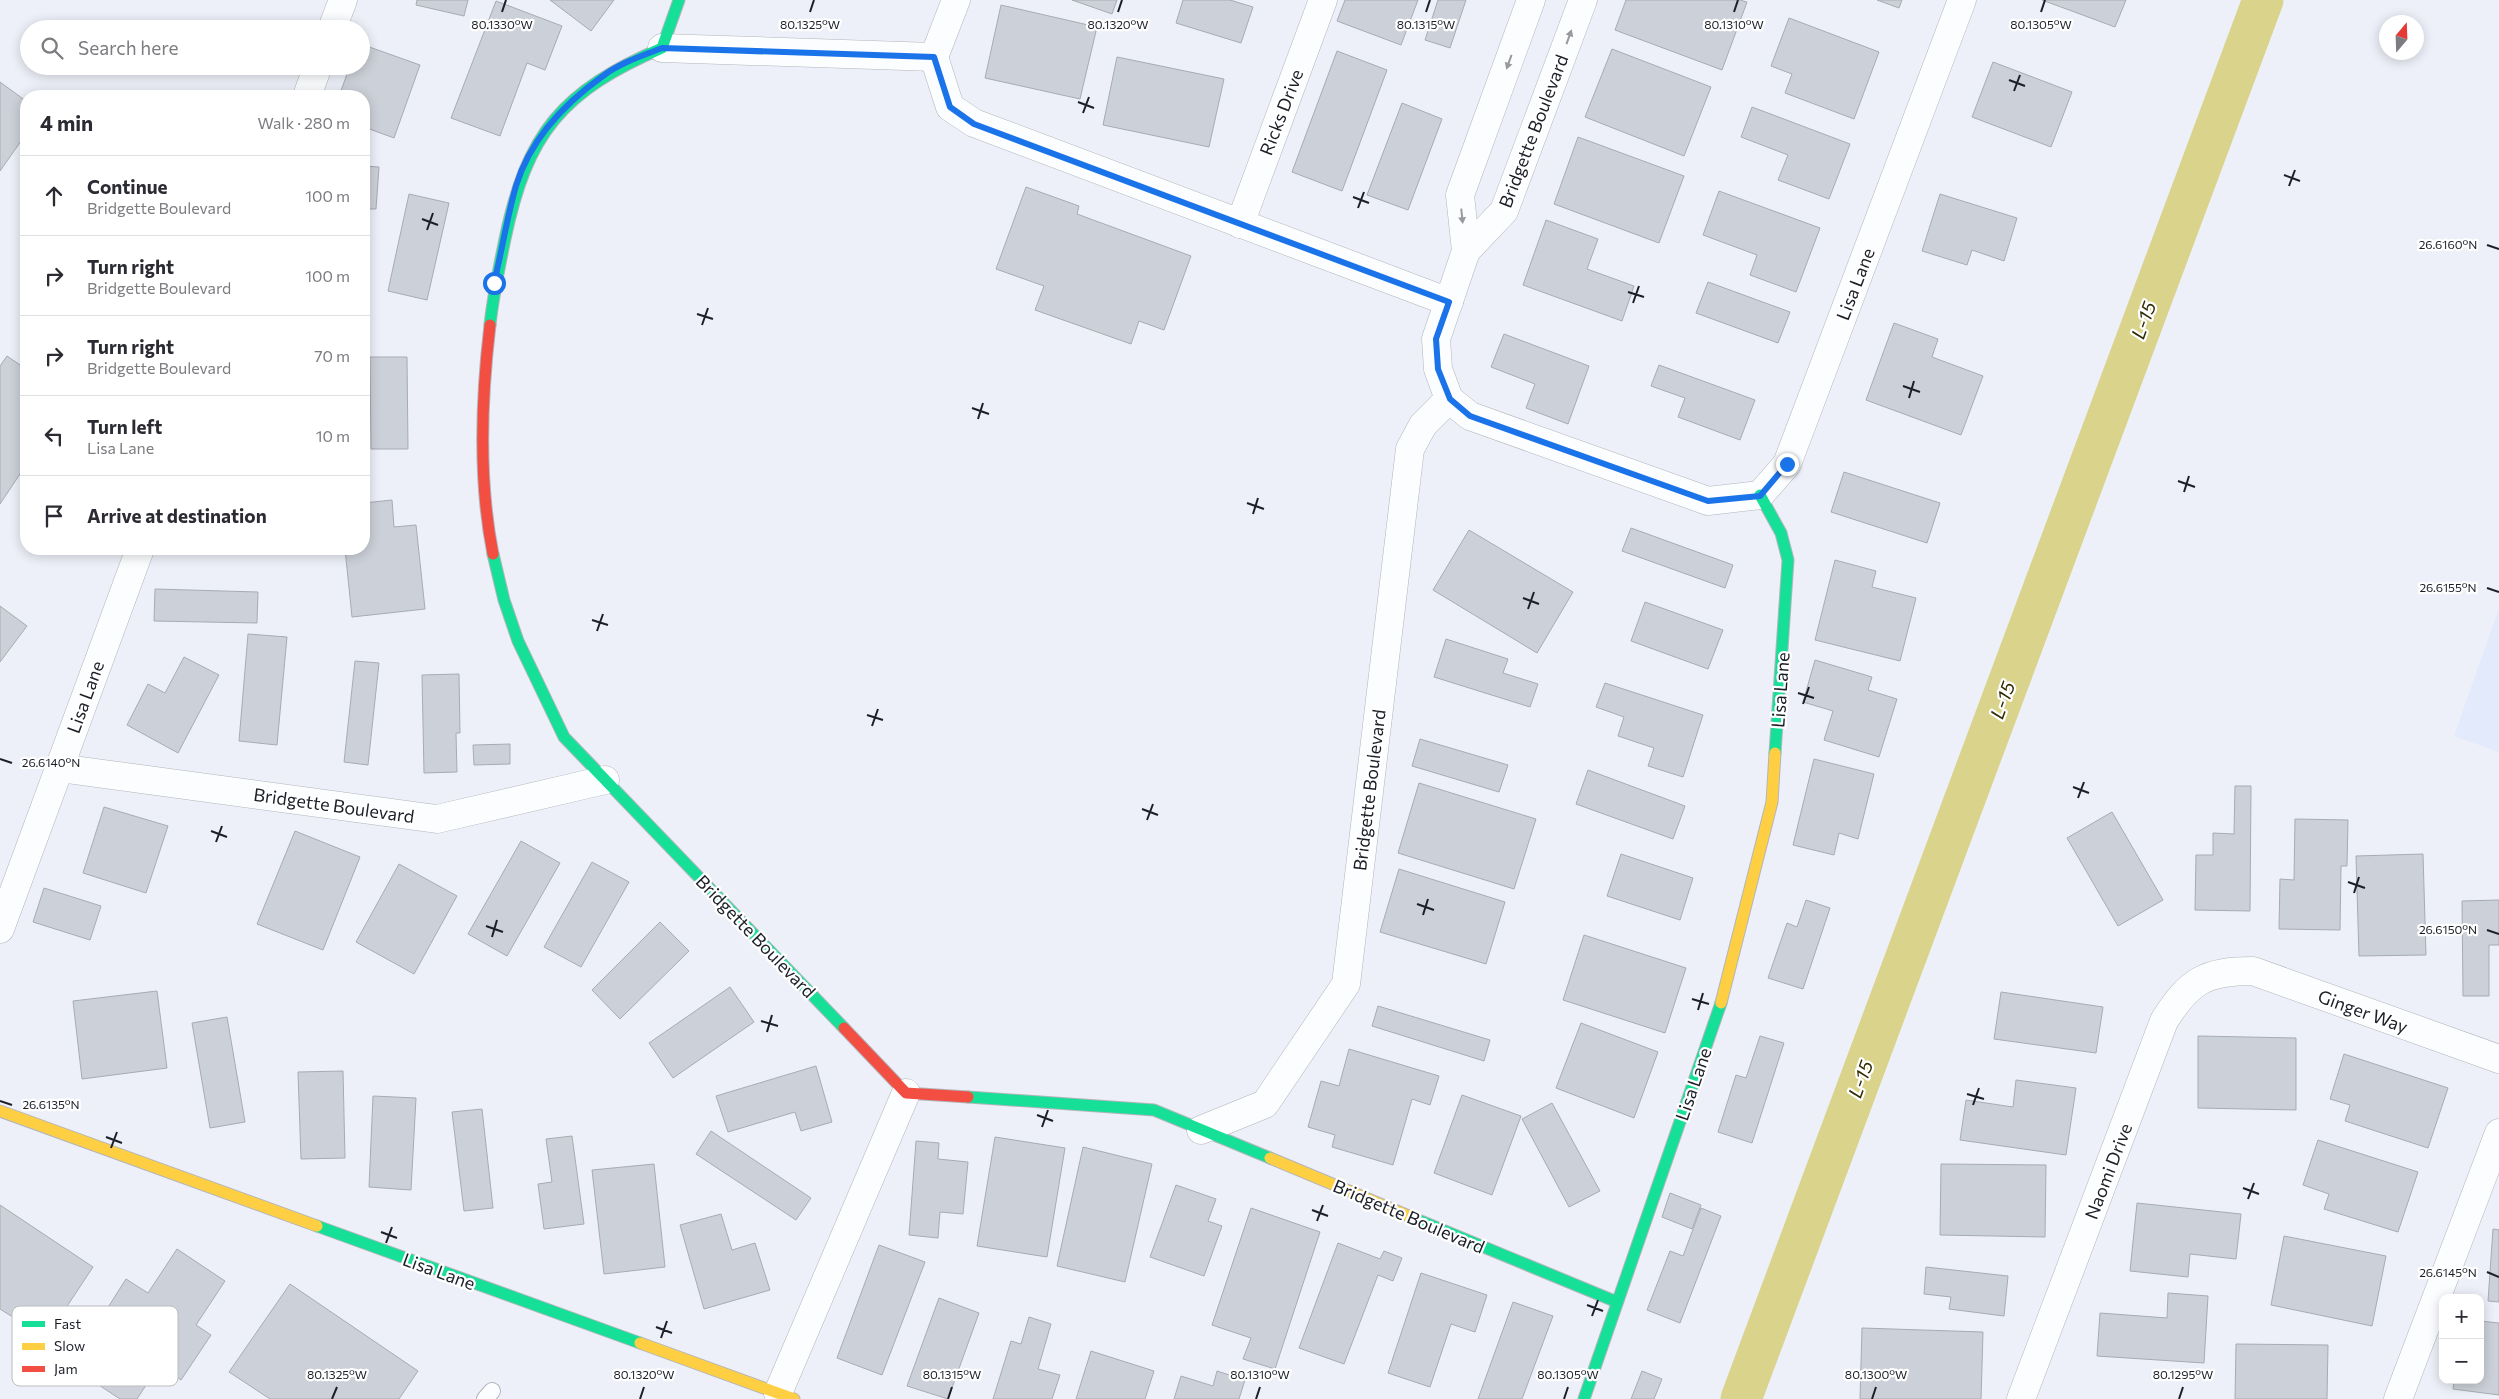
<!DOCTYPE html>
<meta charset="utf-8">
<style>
body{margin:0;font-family:Commissioner,sans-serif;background:#f7f7f7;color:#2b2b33}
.controls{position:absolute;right:15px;bottom:15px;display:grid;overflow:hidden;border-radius:10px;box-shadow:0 2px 12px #0003}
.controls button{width:45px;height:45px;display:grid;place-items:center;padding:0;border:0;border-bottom:1px solid #e1e1e2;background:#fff;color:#2b2b33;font:25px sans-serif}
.compass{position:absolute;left:2379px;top:15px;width:45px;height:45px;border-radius:50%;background:#fff;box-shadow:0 2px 12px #0003;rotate:19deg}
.stop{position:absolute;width:15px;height:15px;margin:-11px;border:4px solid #1a73e8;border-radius:50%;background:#fff}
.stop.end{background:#1a73e8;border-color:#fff;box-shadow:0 1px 5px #0008}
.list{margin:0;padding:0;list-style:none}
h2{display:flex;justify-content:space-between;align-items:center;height:65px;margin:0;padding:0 20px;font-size:21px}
h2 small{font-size:16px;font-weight:400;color:#7c7c81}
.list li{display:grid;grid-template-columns:32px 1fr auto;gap:15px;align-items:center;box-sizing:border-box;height:80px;padding:0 20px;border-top:1px solid #e1e1e2}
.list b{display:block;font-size:19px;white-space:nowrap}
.list p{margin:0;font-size:16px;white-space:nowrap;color:#7c7c81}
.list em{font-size:16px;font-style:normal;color:#7c7c81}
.icon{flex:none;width:28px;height:28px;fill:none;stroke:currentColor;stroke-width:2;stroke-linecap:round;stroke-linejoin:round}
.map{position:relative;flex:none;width:2499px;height:1399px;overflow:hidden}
.search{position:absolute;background:#fff;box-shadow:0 2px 12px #0003;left:20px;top:20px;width:350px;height:55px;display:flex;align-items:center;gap:12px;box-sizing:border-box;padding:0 18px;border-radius:28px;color:#7c7c81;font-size:19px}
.panel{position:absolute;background:#fff;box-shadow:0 2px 12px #0003;left:20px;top:90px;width:350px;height:465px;border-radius:20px}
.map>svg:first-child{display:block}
.built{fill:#e3eafb}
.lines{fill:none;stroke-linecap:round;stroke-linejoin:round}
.canal{stroke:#d9d38b;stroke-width:41}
.building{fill:#ccd0d8;stroke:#a7abb2}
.lane-casing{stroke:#b2b5bc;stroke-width:18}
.street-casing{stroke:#b2b5bc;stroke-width:29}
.fast-casing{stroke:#b2b5bc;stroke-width:13}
.slow-casing{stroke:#b2b5bc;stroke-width:13}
.jam-casing{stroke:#b2b5bc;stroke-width:13}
.lane{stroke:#fcfdfe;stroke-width:16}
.street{stroke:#fcfdfe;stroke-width:28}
.fast{stroke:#16e098;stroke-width:11}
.slow{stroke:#ffcf43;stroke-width:11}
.jam{stroke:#f24e42;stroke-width:11}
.oneway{fill:#97999e}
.route{stroke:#1a73e8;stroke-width:6}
.ticks{fill:none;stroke:#1c1f28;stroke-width:2}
.labels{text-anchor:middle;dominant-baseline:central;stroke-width:4.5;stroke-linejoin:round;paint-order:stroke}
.street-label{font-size:18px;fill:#1c1f28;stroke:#fff}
.water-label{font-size:19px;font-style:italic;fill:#302b00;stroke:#fff}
.key{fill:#fff;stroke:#bbbcbe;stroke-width:1}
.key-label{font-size:14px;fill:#1c1f28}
.ticks-label{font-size:12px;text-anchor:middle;fill:#1c1f28;stroke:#fff;stroke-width:4.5;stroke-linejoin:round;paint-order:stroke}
</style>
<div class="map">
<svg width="2499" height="1399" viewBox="0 0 2499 1399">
<rect width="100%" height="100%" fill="#edf0f8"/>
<polygon class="built" points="2499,608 2499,752 2454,736"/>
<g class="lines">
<polyline class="canal" points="1741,1399 2263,0"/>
</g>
<g class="building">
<polygon points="417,0 468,0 464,16 416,5"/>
<polygon points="550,0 614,0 591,31"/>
<polygon points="1072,0 1117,0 1112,14"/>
<polygon points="1183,0 1230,0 1253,7 1241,43 1176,23"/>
<polygon points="1345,0 1418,0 1401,45 1337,21"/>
<polygon points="1438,0 1466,0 1450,48 1425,40"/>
<polygon points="1626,0 1740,0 1747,2 1722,70 1615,30"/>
<polygon points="1877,0 1902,0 1899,8"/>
<polygon points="2042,0 2126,0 2115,27"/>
<polygon points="496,1 562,26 545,70 527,63 500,136 451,118"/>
<polygon points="1001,5 1097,27 1080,99 985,78"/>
<polygon points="1789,18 1879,52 1854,119 1785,93 1792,74 1771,66"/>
<polygon points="361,44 420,65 394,138 364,127 364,96 339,96 350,66 361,66"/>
<polygon points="1612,49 1711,87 1684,156 1585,117"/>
<polygon points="1337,51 1387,70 1342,191 1292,172"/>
<polygon points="1117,57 1224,79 1209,147 1103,125"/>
<polygon points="1993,62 2072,92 2051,147 1972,117"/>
<polygon points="0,82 26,101 26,134 0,171"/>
<polygon points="1402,103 1442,119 1408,210 1367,195"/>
<polygon points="1752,107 1850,144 1829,199 1778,180 1788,155 1741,137"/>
<polygon points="1578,137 1684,176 1659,243 1554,204"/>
<polygon points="364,166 379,167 376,209 364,209"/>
<polygon points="1026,187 1079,206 1077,214 1191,256 1164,330 1139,321 1131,344 1035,310 1044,286 996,269"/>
<polygon points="1719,191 1820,228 1796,292 1750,275 1757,255 1703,235"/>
<polygon points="409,194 449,203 427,300 388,291"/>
<polygon points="1940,194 2017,218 2004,261 1972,250 1967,265 1922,251"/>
<polygon points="1546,220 1598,239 1587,269 1634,286 1622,321 1523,285"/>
<polygon points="364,251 368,252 366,293 364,293"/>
<polygon points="1708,282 1790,312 1778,343 1696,313"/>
<polygon points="1894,323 1938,339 1932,357 1983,376 1961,435 1866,400"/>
<polygon points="1504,334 1589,366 1568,424 1526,408 1535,384 1491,367"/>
<polygon points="7,356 26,369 26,465 0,504 0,366"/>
<polygon points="370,357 407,357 408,449 371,449"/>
<polygon points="1659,365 1755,400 1740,440 1678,417 1685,398 1651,386"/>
<polygon points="1844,472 1940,503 1927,543 1831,512"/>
<polygon points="392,500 394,527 416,525 425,609 352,617 345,549 364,549 364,503"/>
<polygon points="1631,528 1733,565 1725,588 1622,551"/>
<polygon points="1469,530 1573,592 1537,653 1433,590"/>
<polygon points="1835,560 1876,571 1872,587 1916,598 1900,661 1815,640"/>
<polygon points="155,589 258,592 257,623 154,621"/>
<polygon points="1645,602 1723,630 1708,669 1631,641"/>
<polygon points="0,606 27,626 0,662"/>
<polygon points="248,634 287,637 277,745 239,741"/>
<polygon points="1446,639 1508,659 1503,673 1538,684 1530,707 1434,677"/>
<polygon points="184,657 219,675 178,753 127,725 148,684 165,693"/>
<polygon points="1815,660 1872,677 1868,690 1897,699 1879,757 1824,740 1833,711 1803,702"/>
<polygon points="355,661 379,663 368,765 344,762"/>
<polygon points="459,674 460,733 456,733 457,772 424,773 422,675"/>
<polygon points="1605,683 1703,715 1683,777 1648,766 1654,748 1618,736 1624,717 1596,707"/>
<polygon points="1420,739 1508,765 1499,792 1412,766"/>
<polygon points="510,744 510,764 474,765 473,745"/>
<polygon points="1814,759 1874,774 1858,839 1839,833 1834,855 1793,845"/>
<polygon points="1588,770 1685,806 1673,839 1576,804"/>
<polygon points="1419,783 1536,819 1514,889 1398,853"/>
<polygon points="2235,786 2251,786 2250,911 2195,910 2196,855 2213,855 2213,833 2234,834"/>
<polygon points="104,807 168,826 146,893 83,873"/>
<polygon points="2112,812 2163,900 2118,926 2067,838"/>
<polygon points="2295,819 2348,820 2347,866 2341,866 2340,930 2279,929 2280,879 2294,880"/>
<polygon points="295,831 360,857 323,950 257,924"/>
<polygon points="521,841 560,863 507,956 468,934"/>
<polygon points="1621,854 1693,878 1680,920 1607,896"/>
<polygon points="2423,854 2426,955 2359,956 2356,856"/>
<polygon points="592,862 629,882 581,967 544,947"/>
<polygon points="399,864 457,896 414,974 356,942"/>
<polygon points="1399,869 1505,902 1486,964 1380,932"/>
<polygon points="44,888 101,906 90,940 33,922"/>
<polygon points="1806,900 1830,908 1803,989 1768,978 1787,923 1797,927"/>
<polygon points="2499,900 2499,945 2489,945 2489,996 2463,996 2462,901"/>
<polygon points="660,922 689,951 620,1019 592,990"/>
<polygon points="1584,935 1686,968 1665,1033 1563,1000"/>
<polygon points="730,987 754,1022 673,1078 649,1043"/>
<polygon points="157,991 167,1068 82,1079 73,1001"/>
<polygon points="2001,992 2103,1007 2096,1053 1994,1039"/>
<polygon points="1378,1006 1490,1040 1484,1061 1372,1026"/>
<polygon points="227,1017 245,1122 210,1128 192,1023"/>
<polygon points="1581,1023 1658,1052 1634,1118 1556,1088"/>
<polygon points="1760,1036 1784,1043 1752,1143 1718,1132 1736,1075 1746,1078"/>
<polygon points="2198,1036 2296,1038 2296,1110 2198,1108"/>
<polygon points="1349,1049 1439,1076 1430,1105 1412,1099 1393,1165 1332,1147 1335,1135 1308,1127 1321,1081 1339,1086"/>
<polygon points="2344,1054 2448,1088 2428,1148 2345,1121 2350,1105 2330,1099"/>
<polygon points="816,1066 832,1122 801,1131 795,1112 728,1132 716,1096"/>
<polygon points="343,1071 345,1158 301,1159 298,1072"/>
<polygon points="2016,1080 2076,1088 2066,1155 1960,1140 1966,1100 2013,1107"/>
<polygon points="1462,1095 1521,1116 1492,1195 1434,1173"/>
<polygon points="373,1096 416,1098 411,1190 369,1187"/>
<polygon points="1552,1103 1600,1191 1569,1207 1522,1119"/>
<polygon points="482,1109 493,1208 464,1211 452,1112"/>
<polygon points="711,1131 811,1198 796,1220 696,1154"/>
<polygon points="572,1136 584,1224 544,1229 538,1184 552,1182 546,1139"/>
<polygon points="995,1137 1065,1148 1047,1257 977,1246"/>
<polygon points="2318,1140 2418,1172 2398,1232 2324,1209 2329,1194 2303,1185"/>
<polygon points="916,1141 939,1143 938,1159 968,1162 963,1214 940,1212 938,1238 909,1235"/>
<polygon points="1083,1147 1152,1164 1125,1282 1057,1266"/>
<polygon points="654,1164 665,1267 604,1274 592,1170"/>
<polygon points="1941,1164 2046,1165 2045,1237 1940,1235"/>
<polygon points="1176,1185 1216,1199 1208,1221 1222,1226 1204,1276 1150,1257"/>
<polygon points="1670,1193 1701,1205 1692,1229 1662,1217"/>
<polygon points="2137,1203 2241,1214 2236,1259 2190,1254 2188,1277 2130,1271"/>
<polygon points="0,1205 93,1267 46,1338 0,1309"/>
<polygon points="1251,1208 1320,1232 1275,1369 1243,1359 1251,1338 1212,1325"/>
<polygon points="1701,1208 1721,1216 1680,1323 1647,1310 1670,1251 1683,1256"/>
<polygon points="721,1214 732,1250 755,1243 770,1290 704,1309 680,1225"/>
<polygon points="2493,1229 2499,1230 2499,1302 2488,1301"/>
<polygon points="2284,1236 2386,1256 2372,1326 2271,1305"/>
<polygon points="1338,1243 1380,1259 1384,1251 1402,1258 1393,1281 1378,1275 1344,1364 1299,1348"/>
<polygon points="879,1245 925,1262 882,1375 837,1358"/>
<polygon points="177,1249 225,1281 196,1325 211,1335 181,1380 159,1365 137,1399 120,1399 85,1376 115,1330 100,1320 126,1279 148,1293"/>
<polygon points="1926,1267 2008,1276 2004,1316 1949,1309 1951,1297 1924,1294"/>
<polygon points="1421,1273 1487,1295 1475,1332 1451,1324 1430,1387 1388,1373"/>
<polygon points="290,1284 418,1371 399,1399 270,1399 229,1372"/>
<polygon points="2168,1293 2208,1296 2204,1363 2097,1356 2100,1313 2167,1318"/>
<polygon points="939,1298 979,1313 948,1399 907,1386"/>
<polygon points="1513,1302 1553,1316 1522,1399 1478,1399"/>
<polygon points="1029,1317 1051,1324 1038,1369 1060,1375 1052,1399 993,1399 1011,1341 1021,1344"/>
<polygon points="2480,1321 2499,1323 2499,1395 2453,1389 2454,1380 2480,1380"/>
<polygon points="1862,1328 1983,1332 1981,1399 1860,1399"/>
<polygon points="2236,1344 2328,1345 2327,1399 2235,1399"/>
<polygon points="1091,1351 1154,1371 1145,1399 1076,1399"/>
<polygon points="1217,1371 1245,1380 1239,1399 1174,1399 1181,1376 1213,1386"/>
<polygon points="1642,1371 1662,1379 1654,1399 1631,1399"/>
</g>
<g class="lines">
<g class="lane-casing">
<polyline id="lane" points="485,1399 492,1391"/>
</g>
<g class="street-casing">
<g id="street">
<polyline points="1531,0 1460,195 1466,251 1436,339 1438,369 1449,399 1470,416 1708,501 1760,495 1787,464 1962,0"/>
<polyline points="332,29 343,0"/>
<polyline points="662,48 934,57"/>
<polyline points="934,57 950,107 974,123 1449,302"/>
<polyline points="934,57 956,0"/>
<polyline points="307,96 318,66"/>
<polyline points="1240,224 1323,0"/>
<polyline points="1466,251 1504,211 1583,0"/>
<polyline points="59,768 437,819 605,780"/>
<polyline points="0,929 140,549"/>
<polyline points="1201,1130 1265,1104 1346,984 1410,449 1423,425 1449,399"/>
<polyline points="778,1393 906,1093"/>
<path d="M2021 1399 2164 1021C2189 981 2205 971 2253 971L2499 1059"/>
<polyline points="2398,1399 2499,1133"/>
</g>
</g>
<g class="fast-casing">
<g id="fast">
<path d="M490 325C493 296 499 268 505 239 527 133 562 91 662 48L679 0"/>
<polyline points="1760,495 1781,533 1788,560 1775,753"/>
<polyline points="493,554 504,600 518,641 564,737 844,1028"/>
<polyline points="968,1097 1154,1110 1270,1158"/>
<polyline points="1416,1219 1617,1302"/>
<polyline points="317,1226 640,1343"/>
<polyline points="1584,1399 1721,1003"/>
</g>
</g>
<g class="slow-casing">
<g id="slow">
<polyline points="1721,1003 1772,802 1775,753"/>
<polyline points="0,1111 317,1226"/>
<polyline points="1270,1158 1416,1219"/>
<polyline points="640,1343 794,1399"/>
</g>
</g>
<g class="jam-casing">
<g id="jam">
<path d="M490 325C481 401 478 479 493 554"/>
<polyline points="844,1028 906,1093 968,1097"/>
</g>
</g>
<use href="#lane" class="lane"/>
<use href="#street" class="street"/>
<use href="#fast" class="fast"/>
<use href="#slow" class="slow"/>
<use href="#jam" class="jam"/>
</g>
<defs><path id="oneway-solid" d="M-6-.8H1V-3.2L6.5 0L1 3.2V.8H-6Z" transform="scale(1.25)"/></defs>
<g class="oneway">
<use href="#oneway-solid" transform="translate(1569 37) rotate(-70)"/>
<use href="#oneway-solid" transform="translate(1509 62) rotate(110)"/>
<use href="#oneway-solid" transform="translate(1462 216) rotate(84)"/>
</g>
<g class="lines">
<path class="route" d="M494 283C502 251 507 217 516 186 530 140 565 103 603 76 620 63 642 56 662 48L934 57 950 107 974 124 1449 302 1436 339 1438 369 1450 399 1470 416 1708 501 1760 496 1787 464"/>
</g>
<path class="ticks" d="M502 12 506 0M810 12 814 0M1118 12 1122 0M1426 12 1430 0M1734 12 1738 0M2041 12 2045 0M2009 80 2025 86M2014 91 2020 75M1078 102 1094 108M1083 113 1089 97M2284 175 2300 181M2289 186 2295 170M1353 197 1369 203M1358 208 1364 192M422 219 438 225M427 230 433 213M2487 245 2499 249M1628 292 1644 297M1633 303 1639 286M697 314 713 319M702 325 708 308M1903 386 1920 392M1909 398 1914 381M972 408 989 414M978 419 983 403M2178 481 2195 487M2184 492 2189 476M1247 503 1264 509M1253 514 1258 498M2487 588 2499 592M1523 598 1539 604M1528 609 1534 592M592 620 608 625M597 631 603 614M1798 693 1814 698M1803 704 1809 687M867 715 883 720M872 726 878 709M0 759 12 763M2073 787 2089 793M2078 798 2084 782M1142 809 1158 815M1147 820 1153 804M211 831 227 837M216 842 222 826M2348 882 2365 888M2354 893 2359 877M1417 904 1434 910M1423 915 1428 899M486 926 503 932M2487 930 2499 934M492 937 497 920M1692 999 1709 1004M1698 1010 1703 993M761 1021 778 1026M767 1032 772 1015M1967 1094 1984 1099M0 1101 12 1105M1973 1105 1979 1088M1037 1115 1053 1121M1042 1127 1048 1110M106 1137 122 1143M111 1148 117 1132M2243 1188 2259 1194M2248 1199 2254 1183M1312 1210 1328 1216M1317 1221 1323 1205M381 1232 397 1238M386 1243 392 1227M2487 1272 2499 1277M1587 1305 1603 1311M1592 1316 1598 1300M656 1327 672 1333M661 1338 667 1321M332 1399 337 1387M640 1399 644 1387M948 1399 952 1387M1256 1399 1260 1387M1564 1399 1568 1387M1872 1399 1876 1387M2179 1399 2183 1387"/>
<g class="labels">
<g class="street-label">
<text transform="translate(1281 112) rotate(-69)">Ricks Drive</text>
<text transform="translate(1533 131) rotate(-69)">Bridgette Boulevard</text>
<text transform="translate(1855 284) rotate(-69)">Lisa Lane</text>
<text transform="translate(1780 690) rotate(-86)">Lisa Lane</text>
<text transform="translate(85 697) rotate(-70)">Lisa Lane</text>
<text transform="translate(1369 790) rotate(-83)">Bridgette Boulevard</text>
<text transform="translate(334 805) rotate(8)">Bridgette Boulevard</text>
<text transform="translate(756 936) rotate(46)">Bridgette Boulevard</text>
<text transform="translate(2363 1011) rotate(20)">Ginger Way</text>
<text transform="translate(1693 1084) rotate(-71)">Lisa Lane</text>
<text transform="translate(2108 1171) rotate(-69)">Naomi Drive</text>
<text transform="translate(1409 1216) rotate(23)">Bridgette Boulevard</text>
<text transform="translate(439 1271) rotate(20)">Lisa Lane</text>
</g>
<g class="water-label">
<text transform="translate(2143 320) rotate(-70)">L-15</text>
<text transform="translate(2002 700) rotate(-70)">L-15</text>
<text transform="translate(1860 1079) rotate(-70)">L-15</text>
</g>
</g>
<rect x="12" y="1306" width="166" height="80" rx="8" class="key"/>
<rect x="22" y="1321" width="23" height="6" fill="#16e098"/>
<rect x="22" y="1343" width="23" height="7" fill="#ffcf43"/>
<rect x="22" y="1366" width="23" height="6" fill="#f24e42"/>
<g class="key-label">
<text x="54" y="1329">Fast</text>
<text x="54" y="1351">Slow</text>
<text x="54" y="1374">Jam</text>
</g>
<g class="ticks-label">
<text x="502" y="29">80.1330°W</text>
<text x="810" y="29">80.1325°W</text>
<text x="1118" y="29">80.1320°W</text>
<text x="1426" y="29">80.1315°W</text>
<text x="1734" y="29">80.1310°W</text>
<text x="2041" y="29">80.1305°W</text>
<text x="2448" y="249">26.6160°N</text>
<text x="2448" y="592">26.6155°N</text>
<text x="51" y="767">26.6140°N</text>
<text x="2448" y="934">26.6150°N</text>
<text x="51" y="1109">26.6135°N</text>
<text x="2448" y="1277">26.6145°N</text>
<text x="337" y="1379">80.1325°W</text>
<text x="644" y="1379">80.1320°W</text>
<text x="952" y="1379">80.1315°W</text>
<text x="1260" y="1379">80.1310°W</text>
<text x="1568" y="1379">80.1305°W</text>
<text x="1876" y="1379">80.1300°W</text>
<text x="2183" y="1379">80.1295°W</text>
</g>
</svg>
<div class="controls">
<button>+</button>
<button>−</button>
</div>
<svg class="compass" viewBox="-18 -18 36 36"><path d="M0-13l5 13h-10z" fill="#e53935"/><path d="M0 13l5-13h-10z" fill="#7c7c81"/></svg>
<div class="stop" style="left:494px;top:283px"></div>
<div class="stop end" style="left:1787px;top:464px"></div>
<div class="search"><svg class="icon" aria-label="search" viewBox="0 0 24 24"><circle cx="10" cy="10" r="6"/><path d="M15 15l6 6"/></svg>Search here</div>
<section class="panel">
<h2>4 min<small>Walk · 280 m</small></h2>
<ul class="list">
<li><svg class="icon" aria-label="ahead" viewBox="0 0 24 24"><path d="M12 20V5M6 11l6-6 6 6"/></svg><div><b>Continue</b><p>Bridgette Boulevard</p></div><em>100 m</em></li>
<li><svg class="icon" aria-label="right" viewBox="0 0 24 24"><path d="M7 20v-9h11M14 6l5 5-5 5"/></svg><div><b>Turn right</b><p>Bridgette Boulevard</p></div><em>100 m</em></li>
<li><svg class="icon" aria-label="right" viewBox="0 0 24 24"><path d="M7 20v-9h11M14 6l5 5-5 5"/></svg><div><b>Turn right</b><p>Bridgette Boulevard</p></div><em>70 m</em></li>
<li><svg class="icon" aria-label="left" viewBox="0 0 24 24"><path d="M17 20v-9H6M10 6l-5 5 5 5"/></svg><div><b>Turn left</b><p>Lisa Lane</p></div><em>10 m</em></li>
<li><svg class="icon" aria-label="arrive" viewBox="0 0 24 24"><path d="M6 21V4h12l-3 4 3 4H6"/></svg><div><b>Arrive at destination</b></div></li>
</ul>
</section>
</div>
